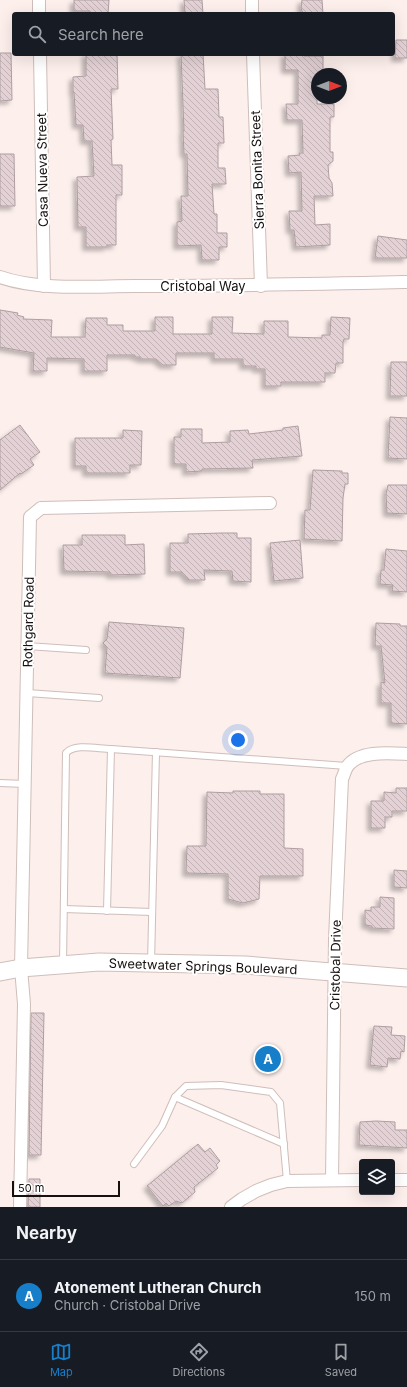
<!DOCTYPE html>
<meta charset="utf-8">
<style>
body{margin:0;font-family:Inter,sans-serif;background:#20242c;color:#f1f3f6}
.controls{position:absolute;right:12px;bottom:12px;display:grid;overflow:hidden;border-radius:4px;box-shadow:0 4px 16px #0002}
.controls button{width:36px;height:36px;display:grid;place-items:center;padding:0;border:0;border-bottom:1px solid #363941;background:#171b24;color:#f1f3f6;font:20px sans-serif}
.compass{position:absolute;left:311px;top:68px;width:36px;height:36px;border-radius:50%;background:#171b24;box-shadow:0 4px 16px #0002;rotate:90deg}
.scale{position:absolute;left:12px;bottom:10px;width:108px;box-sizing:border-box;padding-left:4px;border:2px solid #16100f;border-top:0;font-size:11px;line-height:14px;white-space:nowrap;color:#16100f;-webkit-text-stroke:3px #fff;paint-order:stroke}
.you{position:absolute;left:238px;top:740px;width:14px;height:14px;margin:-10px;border:3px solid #fff;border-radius:50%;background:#1a73e8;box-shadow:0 0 0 6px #1a73e833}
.badge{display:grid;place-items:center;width:26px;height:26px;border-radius:50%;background:#177fc9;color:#fff;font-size:13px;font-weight:700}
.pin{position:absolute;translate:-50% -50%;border:2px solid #fff;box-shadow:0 1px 4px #0006}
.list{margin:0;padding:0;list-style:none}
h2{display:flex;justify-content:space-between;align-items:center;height:52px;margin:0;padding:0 16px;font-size:17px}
h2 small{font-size:13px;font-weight:400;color:#9ea1a6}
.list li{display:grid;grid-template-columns:26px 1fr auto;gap:12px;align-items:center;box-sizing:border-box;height:72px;padding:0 16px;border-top:1px solid #363941}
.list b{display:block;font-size:15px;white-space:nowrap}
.list p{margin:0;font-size:13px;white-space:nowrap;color:#9ea1a6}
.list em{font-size:13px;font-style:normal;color:#9ea1a6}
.icon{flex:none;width:22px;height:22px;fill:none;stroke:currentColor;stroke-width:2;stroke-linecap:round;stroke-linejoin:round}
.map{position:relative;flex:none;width:407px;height:1207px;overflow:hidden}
.search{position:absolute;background:#171b24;box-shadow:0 4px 16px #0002;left:12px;right:12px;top:12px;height:44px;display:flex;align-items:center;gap:10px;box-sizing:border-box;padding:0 14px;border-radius:4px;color:#9ea1a6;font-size:15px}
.sheet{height:124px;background:#171b24}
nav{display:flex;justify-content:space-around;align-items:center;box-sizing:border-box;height:56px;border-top:1px solid #363941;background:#171b24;font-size:11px;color:#9ea1a6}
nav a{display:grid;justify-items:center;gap:2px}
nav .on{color:#177fc9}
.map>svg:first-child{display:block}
.building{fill:url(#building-back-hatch);stroke:#ae9ea2;filter:url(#shadow)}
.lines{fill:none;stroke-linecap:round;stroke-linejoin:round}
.service-casing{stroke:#cfbeba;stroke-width:8}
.minor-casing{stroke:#cfbeba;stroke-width:14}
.secondary-casing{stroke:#cfbeba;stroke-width:19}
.service{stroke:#fff;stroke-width:6}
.minor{stroke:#fff;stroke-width:12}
.secondary{stroke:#fff;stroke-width:17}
.labels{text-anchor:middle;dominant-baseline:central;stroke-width:4;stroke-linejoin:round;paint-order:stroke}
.street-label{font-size:13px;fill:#16100f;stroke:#fff}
</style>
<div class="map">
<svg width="407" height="1207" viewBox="0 0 407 1207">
<defs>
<pattern id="building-back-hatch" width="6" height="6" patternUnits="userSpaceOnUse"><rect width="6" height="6" fill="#e3d1d5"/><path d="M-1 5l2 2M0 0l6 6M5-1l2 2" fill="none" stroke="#c2b2b6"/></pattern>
<filter id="shadow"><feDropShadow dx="-3.5" dy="3.5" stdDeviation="2" flood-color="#0004"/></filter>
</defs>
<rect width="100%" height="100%" fill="#fdefec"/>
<g class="building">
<polygon points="74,0 109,0 108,14 90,14 90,11 74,11"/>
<polygon points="184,0 202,0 203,14 185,14"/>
<polygon points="302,0 322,0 323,14 303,14 301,8"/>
<polygon points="396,40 407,40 407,58 395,58"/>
<polygon points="0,53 11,53 12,100 0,101"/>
<polygon points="86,54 117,54 118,89 111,89 113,139 111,140 112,165 122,165 122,195 116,195 116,245 107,245 107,247 86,247 86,227 78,227 77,177 94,176 92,141 84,141 83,125 76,125 74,92 73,92 73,77 86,76"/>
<polygon points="181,54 203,54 205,89 218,89 219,117 223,117 224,143 218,143 218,168 225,168 226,184 212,184 214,214 217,214 217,233 227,233 227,247 219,247 219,260 202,260 201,245 177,246 177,222 182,221 181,196 188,196 187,154 184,154 183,131 184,131"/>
<polygon points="285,54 304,54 304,56 323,56 323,74 317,74 317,104 334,104 334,117 330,117 330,152 333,152 333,161 328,165 329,178 332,183 333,196 314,196 315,225 330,224 330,245 296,247 294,230 290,230 289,211 302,211 301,172 289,173 288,156 300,155 299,153 303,153 302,120 287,120 286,104 298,104 298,70 285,70"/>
<polygon points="0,154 14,154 15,206 0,206"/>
<polygon points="378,236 407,240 407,258 375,258"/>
<polygon points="0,310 18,313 17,315 24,317 23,319 52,320 51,337 85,337 86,318 107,318 107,325 123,325 123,331 155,331 155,317 173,317 173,334 212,334 212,317 233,317 232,333 264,334 264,321 288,321 288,337 322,338 322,335 330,335 331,317 350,318 349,339 344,339 343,342 343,363 336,363 335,373 325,373 325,382 281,382 281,386 265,386 265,369 256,369 256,366 243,366 243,359 214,359 214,353 176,353 176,365 163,365 156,359 140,359 140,357 135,357 135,355 107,355 107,371 84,371 84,359 47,358 47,371 33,371 34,353 0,347"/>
<polygon points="391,362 407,362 407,396 390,396"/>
<polygon points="390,417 407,418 407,459 388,458"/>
<polygon points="20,425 40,452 30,459 34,465 21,474 20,473 0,490 0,440"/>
<polygon points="298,426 302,456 252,460 253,468 202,469 202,471 186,472 186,464 174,464 174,437 181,437 181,429 202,429 202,443 230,442 230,431 248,430 249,434 283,430 283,428"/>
<polygon points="123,430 142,431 141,465 130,465 130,473 86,473 86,466 75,466 75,438 123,438"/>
<polygon points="313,470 342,471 342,473 348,473 348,484 345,484 343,498 342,541 304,539 305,510 310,510"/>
<polygon points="388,485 407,485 407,514 387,513 386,494"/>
<polygon points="222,533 237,533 237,538 251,538 251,582 233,581 232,571 204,570 205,580 189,580 182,572 170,572 170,543 188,543 188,534"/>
<polygon points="82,535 125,535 125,545 144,544 145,574 110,575 110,572 64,571 63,545 82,545"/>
<polygon points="300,540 303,578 274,581 270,543"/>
<polygon points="386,549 407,551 407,592 392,591 393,585 380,584 381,570 384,570"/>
<polygon points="109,622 184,628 180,678 105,673 107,647 103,643 107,639"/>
<polygon points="376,623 400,624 400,626 407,626 407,724 391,723 391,703 381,703 381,682 385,683 381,646 375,646"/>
<polygon points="396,788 407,788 407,811 392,811 392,817 385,817 385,828 371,828 371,801 384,801 384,792 396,793"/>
<polygon points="233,791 260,791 260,794 284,794 284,848 303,849 303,876 260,876 259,899 243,903 228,899 228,874 186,873 187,846 206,846 207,792 233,793"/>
<polygon points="394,870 407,871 407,888 394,887"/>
<polygon points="380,897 394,898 394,929 372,928 372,926 365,925 365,910 371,911 371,907 380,907"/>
<polygon points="31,1013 44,1013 41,1155 29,1155"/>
<polygon points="374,1026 392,1027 391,1035 405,1036 404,1052 401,1051 400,1059 388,1058 387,1067 370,1065"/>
<polygon points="376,1121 395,1122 395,1130 407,1130 407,1148 359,1145 360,1122"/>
<polygon points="198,1144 205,1152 210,1148 220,1161 216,1165 218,1168 194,1187 195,1192 182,1203 176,1201 169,1206 166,1203 163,1206 147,1186"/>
<polygon points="29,1179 40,1179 40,1207 28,1207"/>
</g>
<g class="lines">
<g class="service-casing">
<g id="service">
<polyline points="27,646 86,650"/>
<polyline points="27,693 99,698"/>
<polyline points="0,783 25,784"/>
<polyline points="64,909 152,912"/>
<polyline points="107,911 111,749"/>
<polyline points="151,963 156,752"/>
<path d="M63 964 66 753C75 743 98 749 111 749L347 766"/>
<polyline points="175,1097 284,1144"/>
<polyline points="134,1164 162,1126 175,1097 186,1086 221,1085 271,1092 280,1103 287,1181"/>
</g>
</g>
<g class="minor-casing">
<g id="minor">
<polyline points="39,0 39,14"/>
<polyline points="252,0 252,14"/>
<polyline points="40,54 44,286"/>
<polyline points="253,54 261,286"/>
<path d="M0 277C40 291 93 286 135 286 226 286 316 284 407 282"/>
<path d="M332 1180 335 939 342 779C344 775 345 770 347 767 358 750 390 753 407 754"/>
<polyline points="392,1180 407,1180"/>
<polyline points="20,1207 24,1004 21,968 30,517 41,508 270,503"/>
<polyline points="231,1207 242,1199 256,1191 271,1185 287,1181 362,1180"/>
</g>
</g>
<g class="secondary-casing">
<polyline id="secondary" points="0,972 21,968 99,962 245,965 407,978"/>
</g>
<use href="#service" class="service"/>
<use href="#minor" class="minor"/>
<use href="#secondary" class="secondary"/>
</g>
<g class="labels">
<g class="street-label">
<text transform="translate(42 170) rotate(-91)">Casa Nueva Street</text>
<text transform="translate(257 170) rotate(-92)">Sierra Bonita Street</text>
<text x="203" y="286">Cristobal Way</text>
<text transform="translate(28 622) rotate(-89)">Rothgard Road</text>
<text transform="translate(335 965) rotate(-89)">Cristobal Drive</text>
<text transform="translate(203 966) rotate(2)">Sweetwater Springs Boulevard</text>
</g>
</g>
</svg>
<div class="controls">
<button><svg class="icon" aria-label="layers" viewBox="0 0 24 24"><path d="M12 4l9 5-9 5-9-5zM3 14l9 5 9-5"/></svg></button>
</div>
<svg class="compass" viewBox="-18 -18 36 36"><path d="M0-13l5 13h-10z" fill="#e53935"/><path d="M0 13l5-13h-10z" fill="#9ea1a6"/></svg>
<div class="scale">50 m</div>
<div class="you"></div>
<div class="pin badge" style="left:268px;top:1059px">A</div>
<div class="search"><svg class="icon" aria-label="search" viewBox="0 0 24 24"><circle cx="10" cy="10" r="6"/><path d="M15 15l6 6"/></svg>Search here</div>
</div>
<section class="sheet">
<h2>Nearby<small></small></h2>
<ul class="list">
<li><span class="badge">A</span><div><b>Atonement Lutheran Church</b><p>Church · Cristobal Drive</p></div><em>150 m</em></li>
</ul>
</section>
<nav>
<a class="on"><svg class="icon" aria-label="map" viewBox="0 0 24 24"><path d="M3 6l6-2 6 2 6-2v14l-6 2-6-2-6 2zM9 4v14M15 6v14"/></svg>Map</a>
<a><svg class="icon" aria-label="directions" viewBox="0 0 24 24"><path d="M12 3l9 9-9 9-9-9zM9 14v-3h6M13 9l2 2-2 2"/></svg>Directions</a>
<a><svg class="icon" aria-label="saved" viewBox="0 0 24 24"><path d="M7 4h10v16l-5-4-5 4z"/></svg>Saved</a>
</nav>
